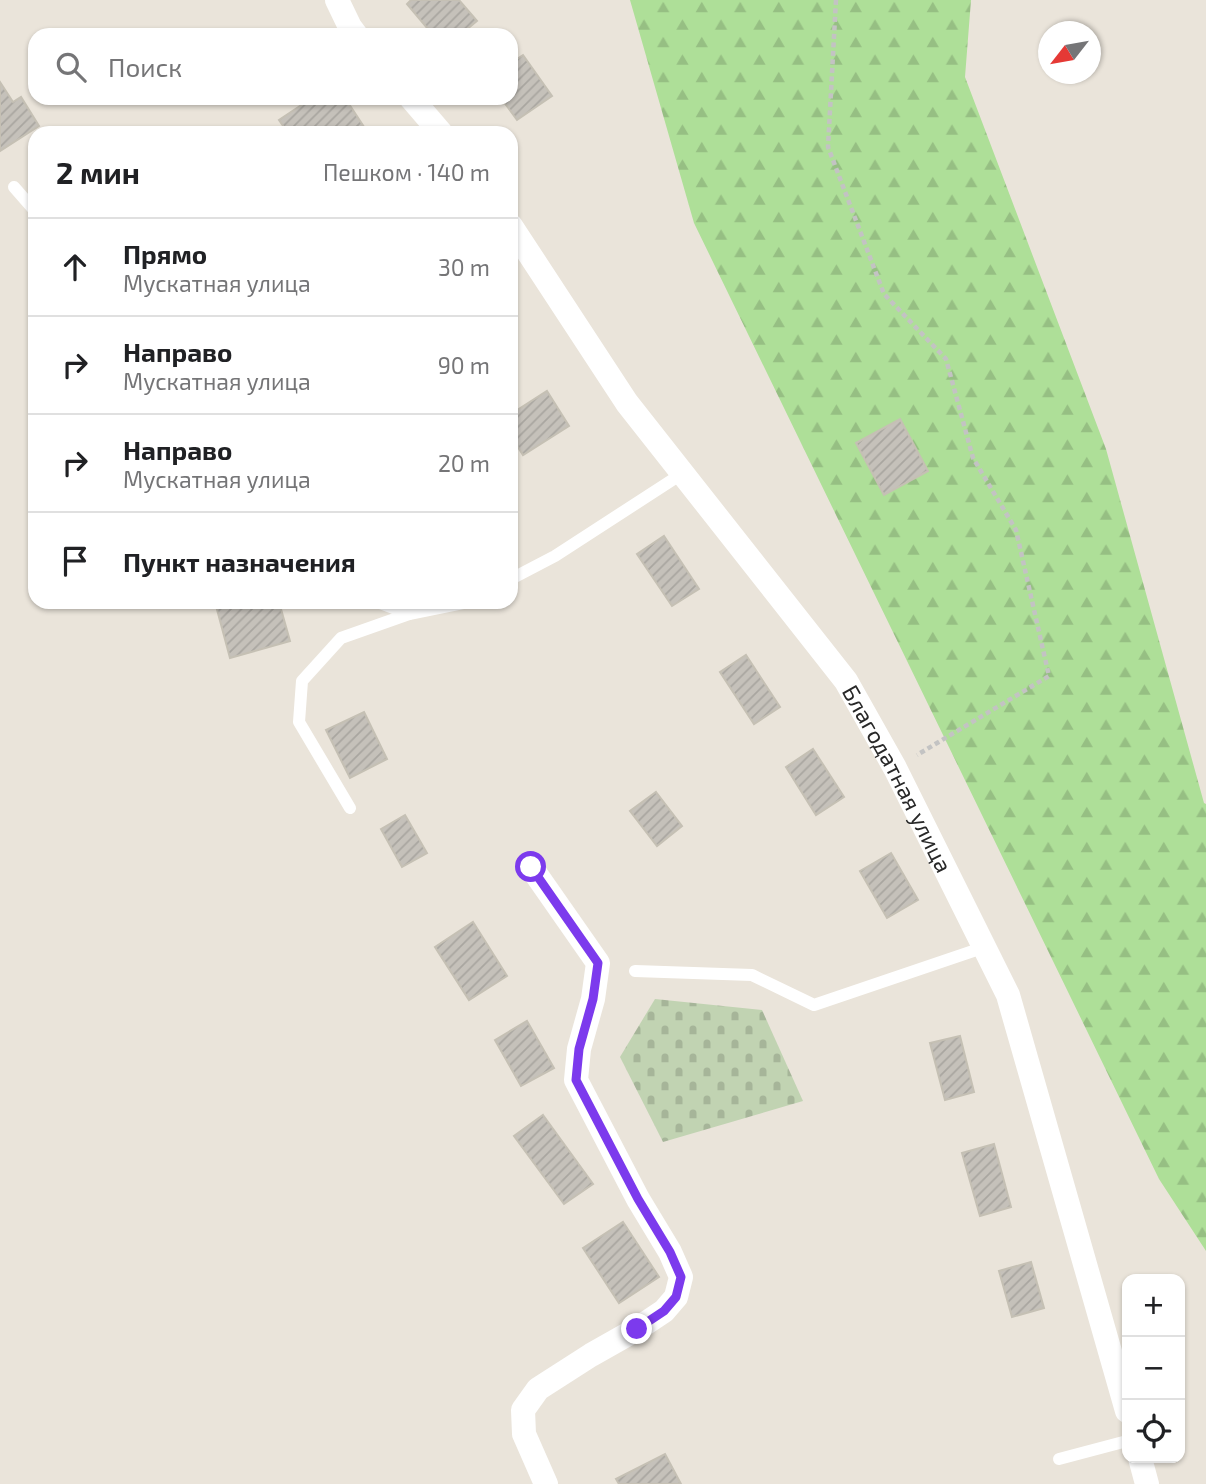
<!DOCTYPE html>
<html lang="ru">
<meta charset="utf-8">
<style>
body{margin:0;font-family:"Exo 2",sans-serif;background:#f6f6f6;color:#202124}
.controls{position:absolute;right:21px;bottom:21px;display:grid;overflow:hidden;border-radius:14px;box-shadow:0 2px 5px #0004}
.controls button{width:63px;height:63px;display:grid;place-items:center;padding:0;border:0;border-bottom:2px solid #e0e0e0;background:#fff;color:#202124;font:35px sans-serif}
.compass{position:absolute;left:1038px;top:21px;width:63px;height:63px;border-radius:50%;background:#fff;box-shadow:0 2px 5px #0004;rotate:239deg}
.stop{position:absolute;width:21px;height:21px;margin:-16px;border:5px solid #7c3aed;border-radius:50%;background:#fff}
.stop.end{background:#7c3aed;border-color:#fff;box-shadow:0 2px 7px #0008}
.list{margin:0;padding:0;list-style:none}
h2{display:flex;justify-content:space-between;align-items:center;height:91px;margin:0;padding:0 28px;font-size:30px}
h2 small{font-size:23px;font-weight:400;color:#757577}
.list li{display:grid;grid-template-columns:46px 1fr auto;gap:21px;align-items:center;box-sizing:border-box;height:98px;padding:0 28px;border-top:2px solid #e0e0e0}
.list b{display:block;font-size:26px;white-space:nowrap}
.list p{margin:0;font-size:23px;white-space:nowrap;color:#757577}
.list em{font-size:23px;font-style:normal;color:#757577}
.icon{flex:none;width:38px;height:38px;fill:none;stroke:currentColor;stroke-width:2;stroke-linecap:round;stroke-linejoin:round}
.map{position:relative;flex:none;width:1206px;height:1484px;overflow:hidden}
.search{position:absolute;background:#fff;box-shadow:0 2px 5px #0004;left:28px;top:28px;width:490px;height:77px;display:flex;align-items:center;gap:18px;box-sizing:border-box;padding:0 24px;border-radius:21px;color:#757577;font-size:26px}
.panel{position:absolute;background:#fff;box-shadow:0 2px 5px #0004;left:28px;top:126px;width:490px;height:483px;border-radius:21px}
.map>svg:first-child{display:block}
.forest{fill:url(#forest-firs)}
.cemetery{fill:url(#cemetery-stones)}
.building{fill:url(#building-hatch);stroke:#c5c0b4;stroke-width:2}
.lines{fill:none;stroke-linecap:round;stroke-linejoin:round}
.path{stroke:#c3c3c3;stroke-width:4.5;stroke-dasharray:5 3.5;stroke-linecap:butt}
.lane{stroke:#fff;stroke-width:12}
.street{stroke:#fff;stroke-width:24}
.route{stroke:#7c3aed;stroke-width:9}
.labels{text-anchor:middle;dominant-baseline:central;stroke-width:5;stroke-linejoin:round;paint-order:stroke}
.street-label{font-size:23px;fill:#282828;stroke:#fff}
</style>
<div class="map">
<svg width="1206" height="1484" viewBox="0 0 1206 1484">
<defs>
<pattern id="forest-firs" width="22" height="20" patternUnits="userSpaceOnUse" patternTransform="scale(1.75)"><rect width="22" height="20" fill="#aedf98"/><path d="M5 1l3.5 6h-7zM16 11l3.5 6h-7z" fill="#96bf83"/></pattern>
<pattern id="cemetery-stones" width="16" height="16" patternUnits="userSpaceOnUse" patternTransform="scale(1.75)"><rect width="16" height="16" fill="#c1d3b2"/><path d="M2 7V4a2 2 0 0 1 4 0v3zM10 15v-3a2 2 0 0 1 4 0v3z" fill="#a6b599"/></pattern>
<pattern id="building-hatch" width="6" height="6" patternUnits="userSpaceOnUse" patternTransform="scale(1.75)"><rect width="6" height="6" fill="#c5c1ba"/><path d="M-1 1l2-2M0 6l6-6M5 7l2-2" fill="none" stroke="#a9a6a0"/></pattern>
</defs>
<rect width="100%" height="100%" fill="#eae4da"/>
<polygon class="forest" points="630,0 971,0 965,77 1106,449 1204,803 1206,804 1206,1251 1159,1179 694,223"/>
<polygon class="cemetery" points="655,999 762,1010 803,1101 663,1142 620,1057"/>
<g class="building">
<polygon points="411,0 459,0 477,21 460,35 433,35 407,4"/>
<polygon points="523,55 552,96 517,120 501,98 511,98 511,63"/>
<polygon points="0,82 13,102 21,97 39,126 0,151"/>
<polygon points="312,98 345,98 368,133 288,133 279,120"/>
<polygon points="547,391 569,426 523,455 511,436 511,414"/>
<polygon points="900,419 928,471 884,495 856,443"/>
<polygon points="664,536 699,589 672,606 637,554"/>
<polygon points="215,602 279,602 290,641 230,658"/>
<polygon points="746,655 780,707 754,724 720,672"/>
<polygon points="364,712 387,759 350,778 326,730"/>
<polygon points="813,749 844,797 816,815 786,767"/>
<polygon points="656,792 682,826 657,846 630,811"/>
<polygon points="405,815 427,853 402,867 381,829"/>
<polygon points="891,853 918,900 887,918 860,871"/>
<polygon points="473,922 507,976 469,1000 435,947"/>
<polygon points="527,1021 554,1068 521,1086 495,1040"/>
<polygon points="960,1036 974,1092 945,1100 930,1043"/>
<polygon points="543,1115 593,1184 564,1204 514,1136"/>
<polygon points="994,1144 1011,1207 980,1216 962,1153"/>
<polygon points="623,1222 659,1277 619,1303 583,1248"/>
<polygon points="1031,1262 1044,1308 1012,1317 999,1271"/>
<polygon points="665,1454 681,1484 619,1484 616,1479"/>
</g>
<g class="lines">
<polyline class="path" points="836,0 828,147 884,294 946,359 973,458 1016,530 1049,676 917,755"/>
<g class="lane">
<polyline points="14,187 35,211"/>
<polyline points="511,579 555,556 683,473"/>
<polyline points="377,602 409,614 468,602"/>
<polyline points="350,808 299,722 302,681 341,638 409,614"/>
<polyline points="635,971 752,975 814,1005 985,947"/>
<polyline points="1059,1459 1127,1441"/>
</g>
<g class="street">
<polyline points="337,0 350,27 356,35"/>
<polyline points="411,98 441,133"/>
<path id="s1" d="M511 226 627 403 846 681 895 768 1008 995 1127 1411"/>
<polyline points="531,867 598,963 593,999 579,1049 576,1080 638,1199 670,1252 681,1277 676,1297 664,1311 637,1329 591,1355 538,1389 523,1410 524,1434 546,1484"/>
<polyline points="1140,1458 1147,1484"/>
</g>
</g>
<g class="lines">
<polyline class="route" points="531,867 598,963 593,999 579,1049 576,1080 638,1199 670,1252 681,1277 676,1297 664,1311 637,1329"/>
</g>
<g class="labels">
<g class="street-label">
<text stroke="none"><textPath href="#s1" startOffset="676">Благодатная улица</textPath></text>
</g>
</g>
</svg>
<div class="controls">
<button>+</button>
<button>−</button>
<button><svg class="icon" aria-label="locate" viewBox="0 0 24 24"><circle cx="12" cy="12" r="6"/><path d="M12 2v4M12 18v4M2 12h4M18 12h4"/></svg></button>
</div>
<svg class="compass" viewBox="-18 -18 36 36"><path d="M0-13l5 13h-10z" fill="#e53935"/><path d="M0 13l5-13h-10z" fill="#757577"/></svg>
<div class="stop" style="left:531px;top:867px"></div>
<div class="stop end" style="left:637px;top:1329px"></div>
<div class="search"><svg class="icon" aria-label="search" viewBox="0 0 24 24"><circle cx="10" cy="10" r="6"/><path d="M15 15l6 6"/></svg>Поиск</div>
<section class="panel">
<h2>2 мин<small>Пешком · 140 m</small></h2>
<ul class="list">
<li><svg class="icon" aria-label="ahead" viewBox="0 0 24 24"><path d="M12 20V5M6 11l6-6 6 6"/></svg><div><b>Прямо</b><p>Мускатная улица</p></div><em>30 m</em></li>
<li><svg class="icon" aria-label="right" viewBox="0 0 24 24"><path d="M7 20v-9h11M14 6l5 5-5 5"/></svg><div><b>Направо</b><p>Мускатная улица</p></div><em>90 m</em></li>
<li><svg class="icon" aria-label="right" viewBox="0 0 24 24"><path d="M7 20v-9h11M14 6l5 5-5 5"/></svg><div><b>Направо</b><p>Мускатная улица</p></div><em>20 m</em></li>
<li><svg class="icon" aria-label="arrive" viewBox="0 0 24 24"><path d="M6 21V4h12l-3 4 3 4H6"/></svg><div><b>Пункт назначения</b></div></li>
</ul>
</section>
</div>
